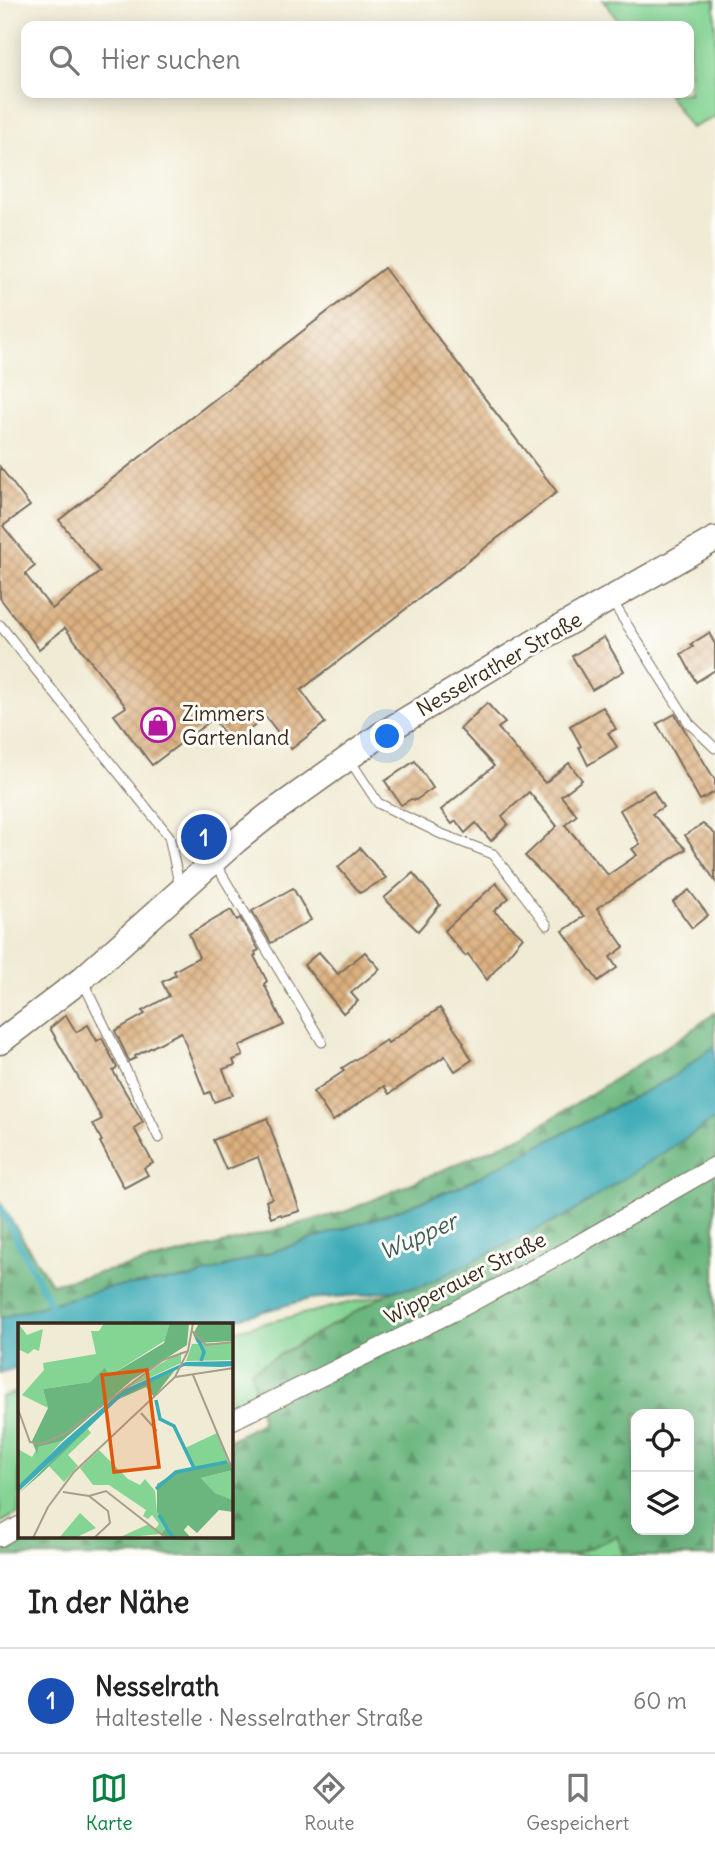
<!DOCTYPE html>
<html lang="de">
<meta charset="utf-8">
<style>
body{margin:0;font-family:Delius,sans-serif;background:#f2f2f2;color:#222}
.controls{position:absolute;right:21px;bottom:21px;display:grid;overflow:hidden;border-radius:14px;box-shadow:0 4px 18px #0003}
.controls button{width:63px;height:63px;display:grid;place-items:center;padding:0;border:0;border-bottom:2px solid #e0e0e0;background:#fff;color:#222;font:35px sans-serif}
.you{position:absolute;left:388px;top:737px;width:24px;height:24px;margin:-18px;border:5px solid #fff;border-radius:50%;background:#1a73e8;box-shadow:0 0 0 10px #1a73e833}
.badge{display:grid;place-items:center;width:46px;height:46px;border-radius:50%;background:#0b8043;color:#fff;font-size:23px;font-weight:700}
.pin{position:absolute;translate:-50% -50%;border:4px solid #fff;box-shadow:0 2px 7px #0006}
.list{margin:0;padding:0;list-style:none}
h2{display:flex;justify-content:space-between;align-items:center;height:91px;margin:0;padding:0 28px;font-size:30px}
h2 small{font-size:23px;font-weight:400;color:#767676}
.list li{display:grid;grid-template-columns:46px 1fr auto;gap:21px;align-items:center;box-sizing:border-box;height:105px;padding:0 28px;border-top:2px solid #e0e0e0}
.list b{display:block;font-size:26px;white-space:nowrap}
.list p{margin:0;font-size:23px;white-space:nowrap;color:#767676}
.list em{font-size:23px;font-style:normal;color:#767676}
.icon{flex:none;width:38px;height:38px;fill:none;stroke:currentColor;stroke-width:2;stroke-linecap:round;stroke-linejoin:round}
.map{position:relative;flex:none;width:715px;height:1556px;overflow:hidden}
.search{position:absolute;background:#fff;box-shadow:0 4px 18px #0003;left:21px;right:21px;top:21px;height:77px;display:flex;align-items:center;gap:18px;box-sizing:border-box;padding:0 24px;border-radius:14px;color:#767676;font-size:26px}
.sheet{height:196px;background:#fff}
nav{display:flex;justify-content:space-around;align-items:center;box-sizing:border-box;height:98px;border-top:2px solid #e0e0e0;background:#fff;font-size:19px;color:#767676}
nav a{display:grid;justify-items:center;gap:4px}
nav .on{color:#0b8043}
.map>svg:first-child{display:block}
.grass{fill:#84d494;stroke:#607f59;stroke-width:2}
.forest{fill:url(#forest-firs);stroke:#53704e;stroke-width:2;fill-rule:evenodd}
.water{fill:#3cacb7;stroke:#3c6b6a;stroke-width:2}
.lines{fill:none;stroke-linecap:round;stroke-linejoin:round}
.stream{stroke:#3cacb7;stroke-width:7}
.building{fill:url(#building-cross-hatch)}
.lane-casing{stroke:#7a6e5e;stroke-width:11}
.street-casing{stroke:#7a6e5e;stroke-width:20}
.secondary-casing{stroke:#7a6e5e;stroke-width:27}
.lane{stroke:#fff;stroke-width:9}
.street{stroke:#fff;stroke-width:18}
.secondary{stroke:#fff;stroke-width:24}
.labels{text-anchor:middle;dominant-baseline:central;stroke-width:6;stroke-linejoin:round;paint-order:stroke}
.street-label{font-size:21px;fill:#3b2a1e;stroke:#fdfcf7}
.poi-label{font-size:21px;fill:#3b2a1e;stroke:#fdfcf7;text-anchor:start}
.water-label{font-size:23px;font-style:italic;fill:#3b5e5b;stroke:#fdfcf7}
.inset-river{fill:none;stroke:#3cacb7;stroke-width:3.5}
.inset-road{fill:none;stroke:#a89e8b;stroke-width:2}
.view{fill:#df570d;fill-opacity:0.15;stroke:#df570d;stroke-width:3.5}
.inset-edge{fill:none;stroke:#3b2a1e;stroke-width:3.5}
</style>
<div class="map">
<svg width="715" height="1556" viewBox="0 0 715 1556">
<defs>
<pattern id="forest-firs" width="22" height="20" patternUnits="userSpaceOnUse" patternTransform="scale(1.75)"><rect width="22" height="20" fill="#6bb67e"/><path d="M5 1l3.5 6h-7zM16 11l3.5 6h-7z" fill="#599467"/></pattern>
<pattern id="building-cross-hatch" width="8" height="8" patternUnits="userSpaceOnUse" patternTransform="scale(1.75)"><rect width="8" height="8" fill="#dcb07f"/><path d="M0 0l8 8M0 8l8-8" fill="none" stroke="#b48f67"/></pattern>
</defs>
<rect width="100%" height="100%" fill="#fdfcf7"/>
<filter id="ink" filterUnits="userSpaceOnUse"><feTurbulence type="fractalNoise" baseFrequency=".0143" numOctaves="2"/><feDisplacementMap in="SourceGraphic" scale="14" xChannelSelector="R" yChannelSelector="G"/><feConvolveMatrix kernelMatrix="1 2 1 2 8 2 1 2 1" color-interpolation-filters="sRGB"/></filter>
<filter id="wash" filterUnits="userSpaceOnUse"><feTurbulence type="fractalNoise" baseFrequency=".00686" numOctaves="4" result="noise"/><feDisplacementMap in="SourceGraphic" scale="28" xChannelSelector="R" yChannelSelector="G"/><feGaussianBlur stdDeviation="1.57" result="paint"/><feColorMatrix in="noise" values="0 0 0 0 0 0 0 0 0 0 0 0 0 0 0 0 0 1.4 0 .05"/><feComposite in="paint" operator="in"/></filter>
<g filter="url(#wash)">
<rect width="100%" height="100%" fill="#f0ebd4"/>
<g class="grass">
<polygon points="603,0 715,0 715,117 691,128 667,93 689,93 689,26 622,26"/>
<polygon points="387,1294 251,1371 256,1395 231,1408 231,1331"/>
<polygon points="19,1391 19,1513 0,1523 0,1397"/>
<polygon points="618,1535 624,1556 570,1556"/>
</g>
<g class="forest">
<polygon points="715,1013 715,1046 671,1078 461,1186 377,1218 191,1278 107,1288 0,1318 0,1202 51,1284 215,1246 347,1211 527,1134 683,1036"/>
<path d="M715 1110V1556H624L617 1536 570 1556H0V1552L31 1537H231V1439L262 1423 251 1371 387 1294 696 1124ZM636 1414H689V1530H636Z"/>
</g>
<polygon class="water" points="715,1046 715,1119 571,1213 423,1286 362,1295 309,1299 213,1325 19,1325 19,1368 0,1374 0,1318 107,1288 191,1278 377,1218 461,1186 671,1078"/>
<g class="lines">
<polyline class="stream" points="0,1206 61,1325"/>
</g>
<g id="blocks">
<g class="building">
<polygon points="384,268 557,492 301,690 325,723 291,749 266,717 232,743 213,719 152,765 114,715 126,707 65,628 39,649 0,598 0,467 30,506 3,526 35,566 25,574 52,609 100,572 59,520"/>
<polygon points="709,633 715,644 715,670 696,682 681,654 693,647 691,644"/>
<polygon points="604,637 624,671 592,690 572,656"/>
<polygon points="487,703 505,723 498,728 545,783 569,763 582,780 561,796 577,815 565,825 608,875 637,855 632,849 640,844 620,810 653,790 663,807 652,814 686,849 597,908 624,947 610,957 617,968 598,981 563,931 584,916 525,856 557,826 529,792 502,816 508,824 491,841 476,823 465,833 456,821 452,824 441,810 494,766 460,729"/>
<polygon points="603,707 616,729 608,733 617,747 588,765 579,747 581,746 570,726"/>
<polygon points="675,714 715,780 715,792 700,800 657,724"/>
<polygon points="415,761 433,788 416,800 411,799 401,805 385,781"/>
<polygon points="703,824 715,834 715,881 685,835"/>
<polygon points="360,848 386,878 360,893 338,867"/>
<polygon points="413,873 440,905 418,931 384,898"/>
<polygon points="496,883 509,898 494,911 523,937 487,980 468,954 465,956 444,931"/>
<polygon points="293,888 311,920 271,943 252,911"/>
<polygon points="689,890 708,915 692,928 673,902"/>
<polygon points="231,910 237,920 240,918 259,950 255,952 256,955 254,956 267,981 264,984 284,1025 239,1046 243,1056 233,1060 235,1065 223,1069 233,1095 214,1102 210,1092 205,1094 181,1032 135,1056 136,1058 129,1061 115,1031 145,1014 142,1011 169,996 162,982 176,975 174,971 199,957 189,934"/>
<polygon points="319,952 338,974 365,952 380,969 351,993 358,1001 343,1013 304,965"/>
<polygon points="440,1008 464,1043 463,1044 472,1060 455,1071 445,1056 389,1094 384,1086 333,1121 313,1092 344,1071 342,1068 386,1040 388,1043"/>
<polygon points="66,1015 76,1032 88,1025 97,1041 102,1038 117,1068 113,1071 143,1122 134,1128 153,1163 144,1168 148,1175 124,1188 100,1142 102,1141 93,1124 102,1119 50,1028"/>
<polygon points="267,1118 300,1211 282,1216 281,1214 271,1218 266,1201 272,1198 258,1157 226,1170 213,1140"/>
</g>
</g>
</g>
<g filter="url(#ink)">
<use href="#blocks" fill-opacity="0" stroke="#7a6e5e" stroke-width="2"/>
<g class="lines">
<g class="lane-casing">
<g id="lane">
<polyline points="612,601 689,723 715,748"/>
<polyline points="0,625 169,836 180,888"/>
<polyline points="349,759 378,803 439,833 493,854 547,925"/>
<polyline points="215,863 322,1042"/>
<polyline points="83,982 159,1138"/>
</g>
</g>
<g class="street-casing">
<g id="street">
<polyline points="231,1421 455,1311 570,1249 715,1166"/>
<polyline points="0,1537 19,1526"/>
</g>
</g>
<g class="secondary-casing">
<polyline id="secondary" points="0,1042 82,979 236,841 266,817 382,734 531,644 715,539"/>
</g>
<use href="#lane" class="lane"/>
<use href="#street" class="street"/>
<use href="#secondary" class="secondary"/>
</g>
</g>
<defs>
<g id="shop-ring" transform="scale(1.75)"><circle r="9.5" fill="#fdfcf7" stroke="#b5179e" stroke-width="1.5"/><path d="M-5-2.5h2.3a2.7 3.5 0 0 1 5.4 0H5L5.5 6h-11ZM-1.5-2.5h3a1.5 2.3 0 0 0-3 0Z" fill="#b5179e"/></g>
</defs>
<g fill-rule="evenodd">
<use href="#shop-ring" x="158" y="725"/>
</g>
<g class="labels">
<g class="street-label">
<text transform="translate(499 664) rotate(-30)">Nesselrather Straße</text>
<text transform="translate(465 1278) rotate(-27)">Wipperauer Straße</text>
</g>
<g class="poi-label">
<text x="182" y="713">Zimmers<tspan x="182" dy="24">Gartenland</tspan></text>
</g>
<g class="water-label">
<text transform="translate(418 1236) rotate(-24)">Wupper</text>
</g>
</g>
<g transform="translate(18 1323)">
<rect width="215" height="215" fill="#f0ebd4"/>
<path d="M0 0 9 12 25 6 21 28 16 26 10 31 0 26ZM86 0H152L151 15 91 53 87 46 72 59 25 66 30 85 4 72 26 47 25 40 78 31 73 8H81ZM215 19V37L168 38 174 21ZM163 29V40L107 66 142 41ZM69 105 73 110 50 132 60 143 46 159 30 142ZM199 110 210 139 175 145 167 125ZM44 118 11 155 0 163V126L14 134 20 124ZM81 127 110 156 122 162 127 156 137 168 139 189 149 204 143 211 100 215 131 201 136 207 141 201 134 192 130 196 125 193 128 187 91 162H75L62 145ZM215 147V179L197 170 183 155ZM62 190 78 205 57 215H41Z" fill="#84d494"/>
<path d="M152 0H171L169 22 114 57 44 118 20 124 19 131 14 118 30 85 25 66 72 59 87 45 91 53 146 20ZM181 0H215V18L179 20 175 11ZM157 47 136 74 128 64 99 77 22 152 0 171 91 82 108 71ZM210 139 215 147 183 155 197 170 214 177 215 189 201 187 179 210 170 202 166 207 173 215H147L143 211 149 204 139 189V161L160 148Z" fill="#6bb67e"/>
<path d="M215 38V43L203 44 166 43 103 74 0 169V163L45 119 105 67 168 39Z" fill="#3cacb7"/>
<path class="inset-river" d="M179 14 186 29 183 38M138 77 142 96 156 103 176 145M138 166 158 149 209 139M141 192 155 215"/>
<path class="inset-road" d="M174 8 188 22 216 19M175 52 213 143M157 54 216 45M0 86 12 119 24 121 48 110 145 37 170 28M123 90 139 108M45 169 71 173 90 188 92 200 76 215M71 173 88 168 148 215M15 215 30 184 56 149 157 54 170 28 175 0"/>
<path class="view" d="M129 47 141 144 96 149 84 52Z"/>
<rect width="215" height="215" class="inset-edge"/>
</g>
</svg>
<div class="controls">
<button><svg class="icon" aria-label="locate" viewBox="0 0 24 24"><circle cx="12" cy="12" r="6"/><path d="M12 2v4M12 18v4M2 12h4M18 12h4"/></svg></button>
<button><svg class="icon" aria-label="layers" viewBox="0 0 24 24"><path d="M12 4l9 5-9 5-9-5zM3 14l9 5 9-5"/></svg></button>
</div>
<div class="you"></div>
<div class="pin badge" style="left:204px;top:837px;background:#1a4fb4">1</div>
<div class="search"><svg class="icon" aria-label="search" viewBox="0 0 24 24"><circle cx="10" cy="10" r="6"/><path d="M15 15l6 6"/></svg>Hier suchen</div>
</div>
<section class="sheet">
<h2>In der Nähe<small></small></h2>
<ul class="list">
<li><span class="badge" style="background:#1a4fb4">1</span><div><b>Nesselrath</b><p>Haltestelle · Nesselrather Straße</p></div><em>60 m</em></li>
</ul>
</section>
<nav>
<a class="on"><svg class="icon" aria-label="map" viewBox="0 0 24 24"><path d="M3 6l6-2 6 2 6-2v14l-6 2-6-2-6 2zM9 4v14M15 6v14"/></svg>Karte</a>
<a><svg class="icon" aria-label="directions" viewBox="0 0 24 24"><path d="M12 3l9 9-9 9-9-9zM9 14v-3h6M13 9l2 2-2 2"/></svg>Route</a>
<a><svg class="icon" aria-label="saved" viewBox="0 0 24 24"><path d="M7 4h10v16l-5-4-5 4z"/></svg>Gespeichert</a>
</nav>
